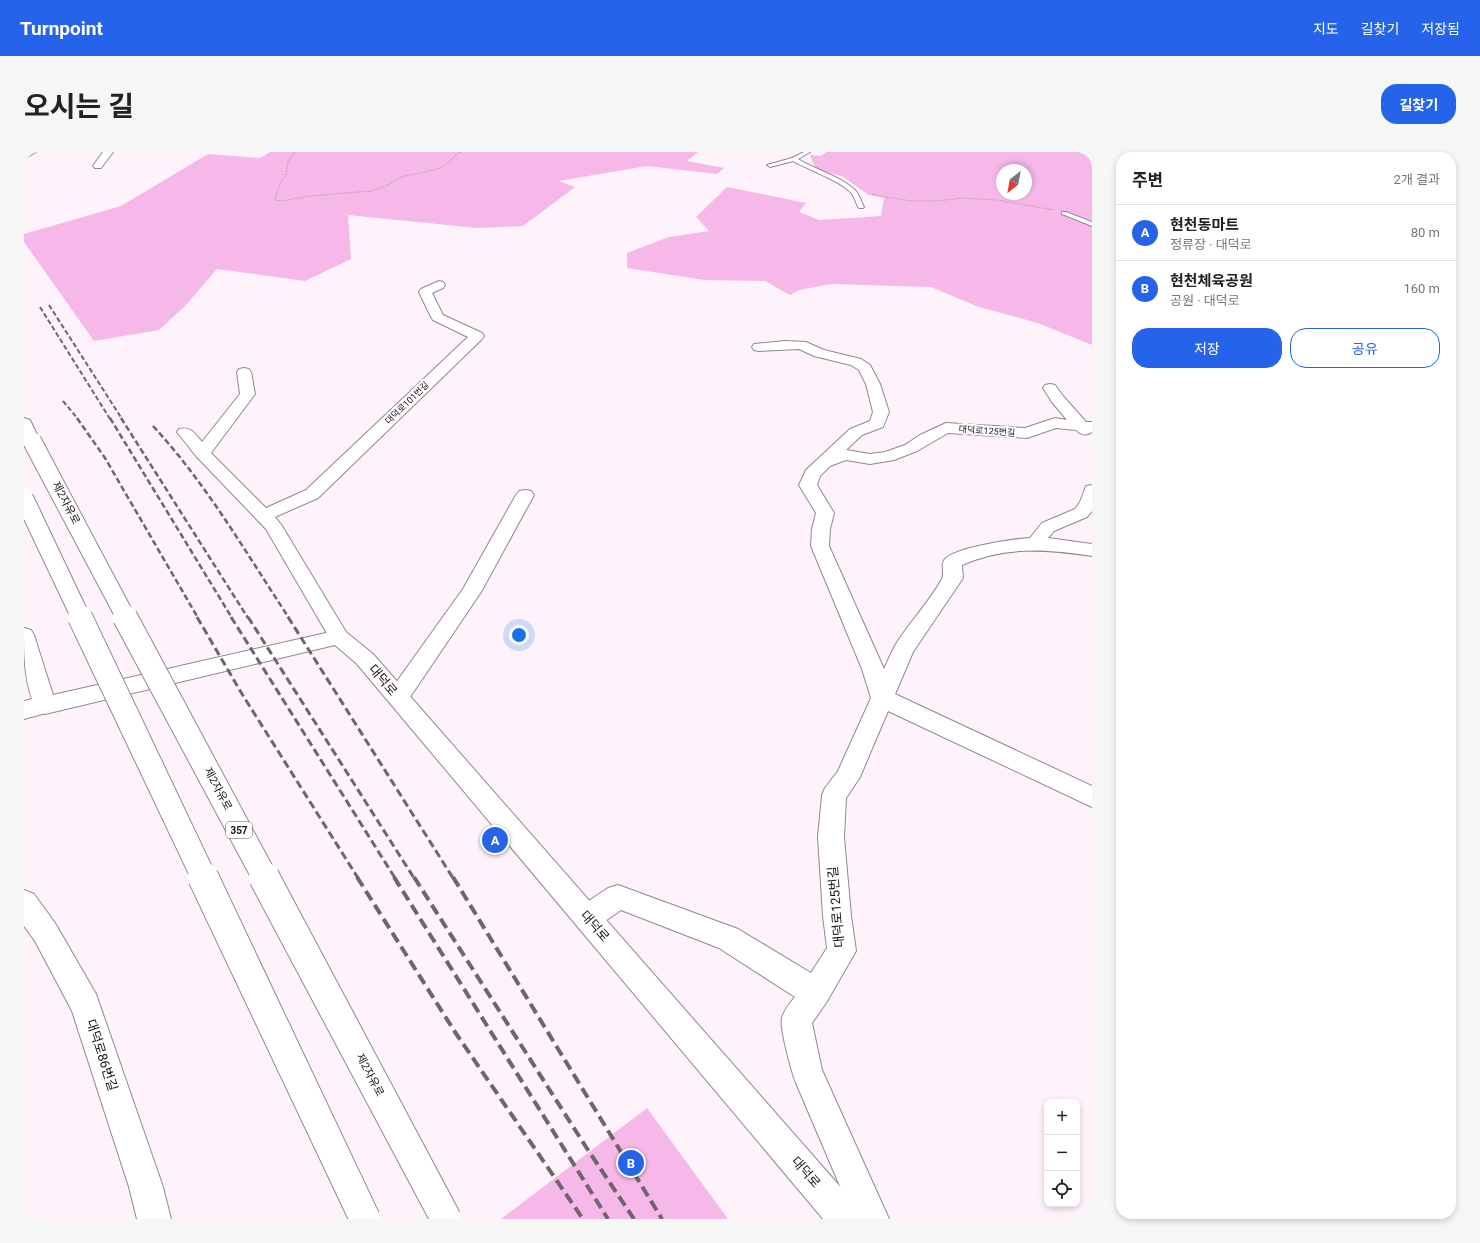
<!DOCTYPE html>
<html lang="ko">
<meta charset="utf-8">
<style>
body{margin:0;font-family:Roboto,"Noto Sans KR",sans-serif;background:#f6f6f6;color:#222}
.controls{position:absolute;right:12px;bottom:12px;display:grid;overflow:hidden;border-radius:8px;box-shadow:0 2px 6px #0003}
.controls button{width:36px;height:36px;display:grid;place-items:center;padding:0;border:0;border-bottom:1px solid #e0e0e0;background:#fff;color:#222;font:20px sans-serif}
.compass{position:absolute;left:972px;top:12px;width:36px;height:36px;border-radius:50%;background:#fff;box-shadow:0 2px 6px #0003;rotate:211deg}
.you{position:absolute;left:495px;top:483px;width:14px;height:14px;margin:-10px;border:3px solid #fff;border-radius:50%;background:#1a73e8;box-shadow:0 0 0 6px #1a73e833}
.badge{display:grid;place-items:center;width:26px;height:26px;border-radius:50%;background:#2563eb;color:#fff;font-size:13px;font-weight:700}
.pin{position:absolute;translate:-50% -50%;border:2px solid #fff;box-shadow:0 1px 4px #0006}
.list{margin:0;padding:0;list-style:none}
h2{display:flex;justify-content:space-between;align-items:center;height:52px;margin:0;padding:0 16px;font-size:17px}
h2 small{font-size:13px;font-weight:400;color:#767676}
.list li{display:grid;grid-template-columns:26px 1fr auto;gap:12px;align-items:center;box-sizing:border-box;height:56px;padding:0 16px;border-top:1px solid #e0e0e0}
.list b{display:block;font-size:15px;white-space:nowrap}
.list p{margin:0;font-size:13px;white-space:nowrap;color:#767676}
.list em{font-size:13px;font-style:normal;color:#767676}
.actions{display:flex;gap:8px;padding:12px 16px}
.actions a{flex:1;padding:9px 0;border:1px solid #2563eb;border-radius:16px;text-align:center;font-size:14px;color:#2563eb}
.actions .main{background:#2563eb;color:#fff}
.icon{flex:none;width:22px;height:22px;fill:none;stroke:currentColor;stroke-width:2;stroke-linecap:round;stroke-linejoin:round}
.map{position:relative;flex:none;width:1068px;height:1067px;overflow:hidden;border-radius:16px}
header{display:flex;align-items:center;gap:24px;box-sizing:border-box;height:56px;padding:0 20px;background:#2563eb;color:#fff}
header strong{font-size:19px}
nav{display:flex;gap:22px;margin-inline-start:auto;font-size:14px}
.intro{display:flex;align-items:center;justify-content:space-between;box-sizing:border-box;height:96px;padding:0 24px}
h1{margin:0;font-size:28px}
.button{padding:10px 18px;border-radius:16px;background:#2563eb;color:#fff;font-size:14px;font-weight:700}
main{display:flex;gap:24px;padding:0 24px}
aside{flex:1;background:#fff;border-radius:16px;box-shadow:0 2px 6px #0003}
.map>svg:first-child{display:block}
.green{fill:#f6b8e8;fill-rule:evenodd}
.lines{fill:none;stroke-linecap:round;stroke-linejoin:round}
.service-casing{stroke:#938690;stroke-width:2}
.minor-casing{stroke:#938690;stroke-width:2}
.tertiary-casing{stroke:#938690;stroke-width:2}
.trunk-casing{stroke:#938690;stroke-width:2}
.path{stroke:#a79ea5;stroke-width:1;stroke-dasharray:1.5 1.5;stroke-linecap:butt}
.service{fill:#fff;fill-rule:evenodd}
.minor{fill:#fff;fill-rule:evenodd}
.tertiary{fill:#fff;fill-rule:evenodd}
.trunk{fill:#fff;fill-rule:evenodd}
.rail-far3{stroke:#6e666c;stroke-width:2;stroke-dasharray:5 2.5;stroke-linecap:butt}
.rail-far2{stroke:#6e666c;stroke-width:2.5;stroke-dasharray:6 3;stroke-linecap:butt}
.rail-far1{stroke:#6e666c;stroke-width:3;stroke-dasharray:8 4;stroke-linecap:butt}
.rail{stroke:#6e666c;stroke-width:4;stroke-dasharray:11 5.5;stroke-linecap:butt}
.trunk-bridge-far2-casing{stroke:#938690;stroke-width:20;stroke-linecap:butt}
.trunk-bridge-far1-casing{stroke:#938690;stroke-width:26;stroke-linecap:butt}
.trunk-bridge-casing{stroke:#938690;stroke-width:32;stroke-linecap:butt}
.trunk-bridge-far2{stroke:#fff;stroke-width:18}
.trunk-bridge-far1{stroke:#fff;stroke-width:24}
.trunk-bridge{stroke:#fff;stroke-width:30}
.labels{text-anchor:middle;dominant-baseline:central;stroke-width:4;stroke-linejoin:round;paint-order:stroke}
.far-street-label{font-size:9px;fill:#161115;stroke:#fff}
.shield{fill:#fff;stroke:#5c585b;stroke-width:1}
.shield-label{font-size:10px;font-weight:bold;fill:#161115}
.street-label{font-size:11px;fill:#161115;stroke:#fff}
.near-street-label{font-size:13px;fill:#161115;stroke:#fff}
</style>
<header>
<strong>Turnpoint</strong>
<nav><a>지도</a><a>길찾기</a><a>저장됨</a></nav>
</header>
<div class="intro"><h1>오시는 길</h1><a class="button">길찾기</a></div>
<main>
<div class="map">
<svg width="1068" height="1067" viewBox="0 0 1068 1067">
<rect width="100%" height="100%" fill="#fef2fb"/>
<g class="green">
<polygon points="246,0 674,0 663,9 700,16 693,22 623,14 535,29 551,35 499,74 453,76 324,63 327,107 281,129 193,117 161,154 135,178 70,189 0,90 0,82 97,54 184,2 236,6"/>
<path d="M802 0H1068V193L1014 171 955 155 907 135 807 132 775 138 766 143 741 129 680 128 603 116V101L645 85 685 79 672 65 703 35 782 51 775 60 795 68 857 64 860 46 843 42 818 24 792 18 786 3 797 4ZM978 18H1002V42H978Z"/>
<polygon points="623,956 704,1067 477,1067"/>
</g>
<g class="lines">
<g class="service-casing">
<g id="service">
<polygon points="7,0 12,0 0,7 0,4"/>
<path d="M780 0H786L774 7C792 18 816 24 831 38 835 42 837 50 840 55L839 56H835C832 52 831 46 828 42 821 31 783 17 769 9L746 15 743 13 768 6Z"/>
<polygon points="1038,60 1042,60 1068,70 1068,74 1038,62"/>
</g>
</g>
<g class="minor-casing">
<g id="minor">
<polygon points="79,0 89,0 77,16 71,16 69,14"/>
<path d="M415 129 419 130 421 133 419 136 408 141 419 163 458 181 460 184 458 187 294 346 251 365 258 374 325 485 322 490 315 492 308 490 242 377 172 304 153 280 155 277C167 274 171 282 178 290L216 242 213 220 215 217 220 216 225 217 227 220 231 242 187 301 242 356 282 338 444 185 409 168 407 165 395 140 397 137Z"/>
<path d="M761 189 782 190 800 198 837 207 846 213 856 232 865 260 859 275 838 283 822 298 846 302 861 300 881 293 896 283 922 271 1001 276 1031 266 1043 268 1028 250 1019 236 1021 233 1026 232 1031 233 1039 244 1062 270H1068V280C1063 284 1057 283 1052 278L1032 276 1003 286 924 281 893 299 870 308 846 312 822 308 806 314 796 324 793 333 810 361 806 377 805 394 860 517C864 509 867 500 872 492 886 470 905 450 918 427 921 421 916 412 921 407 932 395 989 387 1006 386L1018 371 1051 357 1056 350 1062 334 1068 333V359L1063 365 1030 379 1024 386 1068 392V404C1021 397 982 394 938 413L939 426 889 500 871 542 1068 634V655L864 559 836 625 822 646 820 685 827 764 832 799 802 851 788 871 798 918 865 1067H830L772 931C768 921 755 875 758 866 760 858 766 851 771 845L695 796 597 758 574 774 564 778 554 774 550 765 554 756 584 736 594 733 714 777 787 821 803 796 799 764 794 685 798 643 801 636 814 619 847 546 838 517 787 394 788 377 792 361 775 333 782 318 826 277 846 269 849 260 842 232 835 218 827 213 790 204 775 197 735 199 730 198 728 195 730 192Z"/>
<polygon points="501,338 507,339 510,343 457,440 382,551 374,553 366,551 363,545 366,539 439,437 492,343 495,339"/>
<polygon points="21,544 29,547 32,553 29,559 0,567 0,549"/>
<polygon points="0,738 10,742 31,771 72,842 139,1035 147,1067 113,1067 105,1035 48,859 11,789 0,774"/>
</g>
</g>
<g class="tertiary-casing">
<path id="tertiary" d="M0 476 7 478 10 483 29 543 315 478 322 480 349 502 834 1055 839 1067H799L333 512 311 493 21 562 13 559C0 533 0 504 0 476Z"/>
</g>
<g class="trunk-casing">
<polygon id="trunk" points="0,266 6,268 16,289 14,292 8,294 2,292 0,289"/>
</g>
<g class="path">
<polyline points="271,0 264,10 262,24 256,31 251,48 257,49 286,44 347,39 362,34 377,25 414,17 423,12 434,1 438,0"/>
<polyline points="845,42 887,49 912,49 940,46 973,48 1030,58"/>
</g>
<use href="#service" class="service"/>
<use href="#minor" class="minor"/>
<use href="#tertiary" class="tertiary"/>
<use href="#trunk" class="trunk"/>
<g class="rail-far3">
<polyline points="25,153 98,267"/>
<polyline points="16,155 86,267"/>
<polyline points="39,249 54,267"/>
</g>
<g class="rail-far2">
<polyline points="53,266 81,306 174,466"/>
<polyline points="86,266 208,466"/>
<polyline points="97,266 224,466"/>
<path d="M129 274C182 331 222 401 265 466"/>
</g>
<g class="rail-far1">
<polyline points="173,465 218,542 334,726"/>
<polyline points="207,465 371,726"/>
<polyline points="224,465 390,726"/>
<polyline points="264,465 429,726"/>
</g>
<g class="rail">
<polyline points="333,725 431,880 559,1067"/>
<polyline points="370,725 584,1067"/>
<polyline points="390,725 562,995 610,1067"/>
<polyline points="429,725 638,1067"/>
</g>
<g class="trunk-bridge-far2-casing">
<g id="trunk-bridge-far2">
<polyline points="8,289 102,466"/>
<polyline points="0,346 57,466"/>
</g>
</g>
<g class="trunk-bridge-far1-casing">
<g id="trunk-bridge-far1">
<polyline points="56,465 180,726"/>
<polyline points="101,465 241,726"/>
</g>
</g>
<g class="trunk-bridge-casing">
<g id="trunk-bridge">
<polyline points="179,725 341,1067"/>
<polyline points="240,725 422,1067"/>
</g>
</g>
<use href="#trunk-bridge-far2" class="trunk-bridge-far2"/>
<use href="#trunk-bridge-far1" class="trunk-bridge-far1"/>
<use href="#trunk-bridge" class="trunk-bridge"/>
</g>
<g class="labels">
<g class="far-street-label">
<text transform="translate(383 251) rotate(-44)">대덕로101번길</text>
<text transform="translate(963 279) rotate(4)">대덕로125번길</text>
</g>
<rect class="shield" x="202" y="670" width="26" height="16" rx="3"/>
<g class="shield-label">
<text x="215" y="678">357</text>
</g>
<g class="street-label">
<text transform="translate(42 351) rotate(62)">제2자유로</text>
<text transform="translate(194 637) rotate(62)">제2자유로</text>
<text transform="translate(346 923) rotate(62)">제2자유로</text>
</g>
<g class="near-street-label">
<text transform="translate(359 528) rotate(50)">대덕로</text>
<text transform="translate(812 755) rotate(-95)">대덕로125번길</text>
<text transform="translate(571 774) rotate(49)">대덕로</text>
<text transform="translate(78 903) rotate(72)">대덕로86번길</text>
<text transform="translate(782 1020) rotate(49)">대덕로</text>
</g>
</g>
</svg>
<div class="controls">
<button>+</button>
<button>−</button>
<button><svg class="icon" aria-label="locate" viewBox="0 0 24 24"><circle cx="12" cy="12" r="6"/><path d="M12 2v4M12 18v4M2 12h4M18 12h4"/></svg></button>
</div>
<svg class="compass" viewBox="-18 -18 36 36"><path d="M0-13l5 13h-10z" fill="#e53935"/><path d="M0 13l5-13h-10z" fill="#767676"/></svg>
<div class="you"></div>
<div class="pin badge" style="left:471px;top:688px">A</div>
<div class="pin badge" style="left:607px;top:1011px">B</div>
</div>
<aside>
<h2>주변<small>2개 결과</small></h2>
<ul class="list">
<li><span class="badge">A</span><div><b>현천동마트</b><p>정류장 · 대덕로</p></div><em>80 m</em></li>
<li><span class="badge">B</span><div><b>현천체육공원</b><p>공원 · 대덕로</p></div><em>160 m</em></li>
</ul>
<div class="actions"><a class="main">저장</a><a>공유</a></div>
</aside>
</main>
